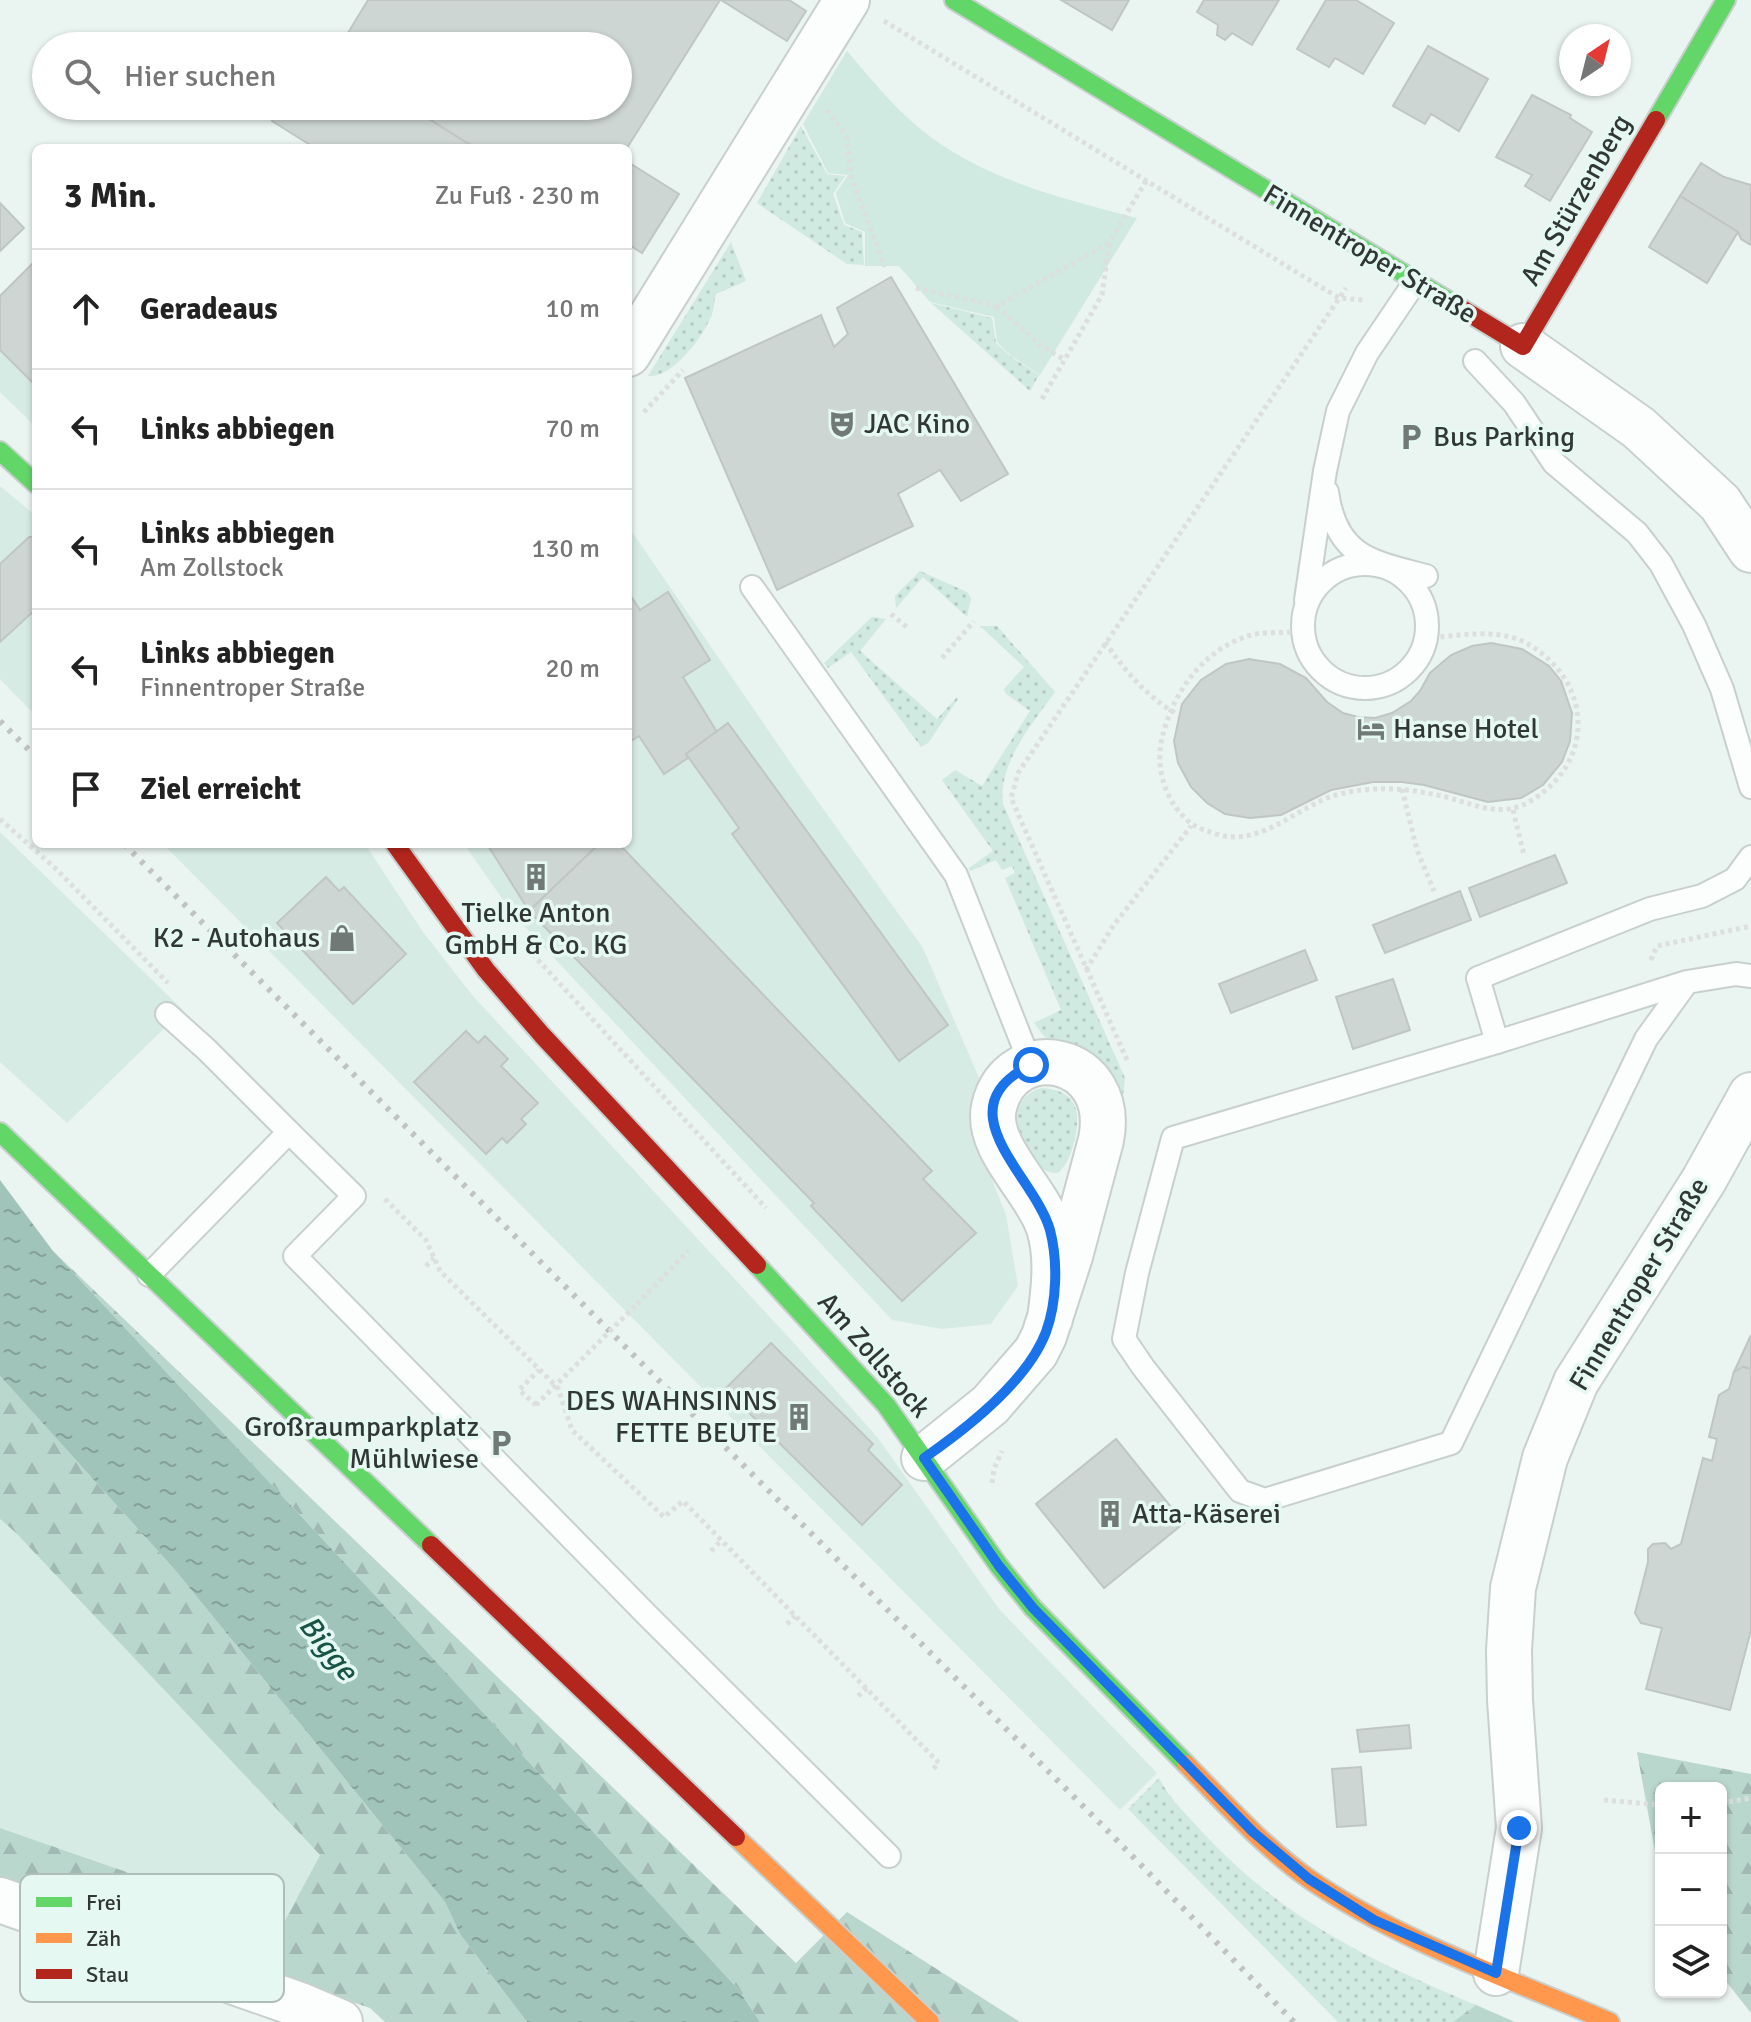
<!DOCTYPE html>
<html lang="de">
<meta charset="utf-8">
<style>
body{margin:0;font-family:Signika,sans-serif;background:#f6f6f6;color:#222}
.controls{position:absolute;right:24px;bottom:24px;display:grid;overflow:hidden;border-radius:12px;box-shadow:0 2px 6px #0004}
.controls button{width:72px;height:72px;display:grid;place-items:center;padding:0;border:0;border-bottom:2px solid #e0e0e0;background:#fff;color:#222;font:40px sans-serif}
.compass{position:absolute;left:1559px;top:24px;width:72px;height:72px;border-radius:50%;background:#fff;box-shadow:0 2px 6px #0004;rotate:35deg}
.stop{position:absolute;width:24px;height:24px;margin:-18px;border:6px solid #1a73e8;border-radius:50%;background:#fff}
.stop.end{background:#1a73e8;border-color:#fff;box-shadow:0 2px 8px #0008}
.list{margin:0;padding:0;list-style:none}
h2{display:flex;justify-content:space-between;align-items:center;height:104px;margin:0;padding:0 32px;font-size:34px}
h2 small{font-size:26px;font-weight:400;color:#767676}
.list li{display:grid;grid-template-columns:52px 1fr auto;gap:24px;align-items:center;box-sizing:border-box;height:120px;padding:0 32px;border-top:2px solid #e0e0e0}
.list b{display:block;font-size:30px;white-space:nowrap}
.list p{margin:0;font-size:26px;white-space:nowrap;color:#767676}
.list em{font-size:26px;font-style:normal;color:#767676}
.icon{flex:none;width:44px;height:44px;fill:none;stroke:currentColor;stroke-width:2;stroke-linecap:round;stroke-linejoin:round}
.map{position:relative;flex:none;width:1751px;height:2022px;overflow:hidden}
.search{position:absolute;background:#fff;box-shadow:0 2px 6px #0004;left:32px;top:32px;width:600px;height:88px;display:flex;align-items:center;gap:20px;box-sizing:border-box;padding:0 28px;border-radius:44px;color:#767676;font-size:30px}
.panel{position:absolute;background:#fff;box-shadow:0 2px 6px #0004;left:32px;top:144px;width:600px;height:704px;border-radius:12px}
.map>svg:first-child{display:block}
.built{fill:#d7ebe5}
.grass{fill:url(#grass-dots)}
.forest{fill:url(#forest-firs)}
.park{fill:#d0e9e1}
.water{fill:url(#water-ripples)}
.building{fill:#ced6d4;stroke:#bfc6c4;stroke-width:2}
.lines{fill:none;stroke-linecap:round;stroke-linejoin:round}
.lane-casing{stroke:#c8d0ce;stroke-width:26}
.street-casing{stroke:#c8d0ce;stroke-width:48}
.fast-casing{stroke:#c8d0ce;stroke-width:22}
.slow-casing{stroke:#c8d0ce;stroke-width:22}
.jam-casing{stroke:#c8d0ce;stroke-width:22}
.path{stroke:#dcdfde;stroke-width:5;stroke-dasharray:4 4;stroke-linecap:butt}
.lane{stroke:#fcfdfd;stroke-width:22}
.street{stroke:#fcfdfd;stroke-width:44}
.fast{stroke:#63d668;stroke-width:18}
.slow{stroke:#ff974d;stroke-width:18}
.jam{stroke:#b3261e;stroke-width:18}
.rail{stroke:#c0c3c1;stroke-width:6;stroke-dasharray:4 8;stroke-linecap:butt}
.path-bridge{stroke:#dcdfde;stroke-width:5;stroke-dasharray:4 4;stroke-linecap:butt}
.route{stroke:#1a73e8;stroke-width:10}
.labels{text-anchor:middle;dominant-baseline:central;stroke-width:7;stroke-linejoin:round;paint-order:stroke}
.street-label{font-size:28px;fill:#303735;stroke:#e6f8f2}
.poi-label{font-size:28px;fill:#303735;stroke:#e6f8f2;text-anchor:start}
.water-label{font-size:30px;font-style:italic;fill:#175446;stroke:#e6f8f2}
.key{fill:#e6f8f2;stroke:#afbeb9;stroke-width:2}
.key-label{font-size:22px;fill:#303735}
</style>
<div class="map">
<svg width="1751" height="2022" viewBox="0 0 1751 2022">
<defs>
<pattern id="grass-dots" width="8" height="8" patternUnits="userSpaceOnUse" patternTransform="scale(2)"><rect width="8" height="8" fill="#d0e9e1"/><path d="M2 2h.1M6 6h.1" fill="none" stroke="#b3c8c2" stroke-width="1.8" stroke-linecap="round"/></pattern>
<pattern id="forest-firs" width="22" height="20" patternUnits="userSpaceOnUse" patternTransform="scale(2)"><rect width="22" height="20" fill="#bad7ce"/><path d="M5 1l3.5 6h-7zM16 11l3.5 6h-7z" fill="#a0b9b2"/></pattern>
<pattern id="water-ripples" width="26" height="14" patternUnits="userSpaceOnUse" patternTransform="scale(2)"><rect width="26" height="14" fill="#a1c4ba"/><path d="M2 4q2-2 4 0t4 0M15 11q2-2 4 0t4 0" fill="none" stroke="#84a098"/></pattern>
</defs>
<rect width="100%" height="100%" fill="#eaf4f1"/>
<g class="built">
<polygon points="36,262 36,427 0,392 0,296"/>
<polygon points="0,486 36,516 36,716 0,679"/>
<polygon points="628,526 801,778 923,948 980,1080 974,1092 971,1127 1006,1215 1018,1286 991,1324 942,1329 892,1320 513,914 464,844 628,844"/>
<polygon points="0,832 183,1010 67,1123 0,1062"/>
<polygon points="163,844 365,844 423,932 473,996 793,1342 878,1438 999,1609 1157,1773 1120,1810"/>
<polygon points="0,1519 16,1533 320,1855 282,1926 0,1828"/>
</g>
<g class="grass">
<polygon points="801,126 827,174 845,176 833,194 844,225 862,232 864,265 847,264 757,203"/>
<path d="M731 242 746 281 716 294C714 302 714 312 710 319 701 339 672 378 648 376Z"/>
<polygon points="931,303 992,318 996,343 1010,356 1039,375 1030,391"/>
<polygon points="920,571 967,592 971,598 967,617 923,577 896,608 895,596"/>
<polygon points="872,617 886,619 860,651 937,719 957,697 958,699 928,743 921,747 851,652 828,668 824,663"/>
<path d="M980 626H997L1055 692C1032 724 998 763 1003 804L1125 1078 1120 1125 1055 1043 1044 1036 1034 1023 1061 1010 1005 878 1015 873 1012 866 1002 870 996 860 970 871 969 868 993 851 942 780 955 770 982 786 1030 711 1006 694 1004 689 1024 667Z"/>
<path d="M1042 1088C1075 1090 1081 1109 1075 1138 1072 1151 1068 1165 1057 1173 1024 1174 994 1100 1042 1088Z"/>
<path d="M1159 1778C1170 1800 1189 1817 1205 1835 1286 1921 1370 1960 1476 2005L1453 2022H1338L1128 1809Z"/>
</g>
<g class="forest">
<polygon points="53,1251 796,1963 847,1912 1020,2022 760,2022 738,1989 372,1592"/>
<polygon points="0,1376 175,1570 445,1902 460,1934 527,2022 385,2022 370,2008 0,1882 0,1828 282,1926 320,1855 16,1533 0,1519"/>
<polygon points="1637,1752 1751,1774 1751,2013 1721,1975 1721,1788 1661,1788 1661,1884"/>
<polygon points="1476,2005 1515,2022 1453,2022"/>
</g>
<path class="park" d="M847 51C870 78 892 105 918 127 980 179 1061 198 1137 218L1040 375 1010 355 997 342 994 317 930 302 899 266H865V232L845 223 836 193 848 175 828 173 803 124Z"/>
<polygon class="water" points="0,1180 53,1251 372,1592 738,1989 760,2022 527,2022 460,1934 445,1902 175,1570 0,1376"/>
<g class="building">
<polygon points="368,0 720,0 627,148 475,148 408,106 618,106 618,46 340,46"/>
<polygon points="721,0 789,0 806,11 787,41"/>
<polygon points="1061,0 1129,0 1112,30"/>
<polygon points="1204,0 1279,0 1252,45 1232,33 1225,40 1217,35 1218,25 1197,12"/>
<polygon points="1326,0 1356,0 1394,23 1363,74 1335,58 1329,67 1297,49"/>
<polygon points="1428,46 1488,79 1459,131 1431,114 1425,124 1393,106"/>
<polygon points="1532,95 1571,115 1570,118 1592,132 1550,201 1525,186 1532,175 1496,157"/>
<polygon points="282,106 408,106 475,148 315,148 272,121"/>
<polygon points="628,162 679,194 642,253 628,244"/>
<polygon points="1701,163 1724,177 1751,185 1751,245 1741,239 1738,232 1680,196"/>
<polygon points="1680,196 1738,232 1707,283 1649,247"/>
<polygon points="0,203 24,228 0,251"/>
<polygon points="36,260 36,386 0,350 0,296"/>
<polygon points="891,277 1008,474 961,501 940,470 898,494 913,526 777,590 685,378 821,315 834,347 848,334 837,308"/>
<polygon points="29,537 36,537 36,609 0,642 0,564"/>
<polygon points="628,592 640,610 668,592 710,660 683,677 717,732 686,754 688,758 664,774 639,736 628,743"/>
<polygon points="1491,643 1522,649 1549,666 1561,681 1572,713 1570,741 1562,762 1543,785 1521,798 1488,802 1424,785 1402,782 1373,782 1331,790 1281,815 1250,818 1225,814 1207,803 1191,787 1178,763 1174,741 1182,704 1201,680 1226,664 1249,659 1280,664 1306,678 1327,702 1343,713 1358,717 1375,718 1392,713 1411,701 1420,691 1430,673 1451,655 1472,646"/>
<polygon points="728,723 948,1025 899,1061 732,834 739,828 686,754"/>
<polygon points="487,844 599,844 529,911"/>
<polygon points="599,844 619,844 932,1171 923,1179 976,1233 902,1301 811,1206 814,1203 529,911"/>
<polygon points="1555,855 1567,883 1480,917 1469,888"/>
<polygon points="326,877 339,891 344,887 406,954 353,1004 277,923"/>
<polygon points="1460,891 1471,920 1385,953 1373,925"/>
<polygon points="1305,950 1317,980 1231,1013 1219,984"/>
<polygon points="1393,979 1410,1030 1353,1049 1336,997"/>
<polygon points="466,1031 478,1043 485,1036 508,1059 501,1066 538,1103 521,1119 526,1124 507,1143 502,1138 486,1154 414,1082"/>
<polygon points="1751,1335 1751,1369 1743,1367 1734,1372"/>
<polygon points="771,1343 873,1444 868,1450 902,1485 862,1525 725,1389"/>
<polygon points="1743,1367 1751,1369 1751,1630 1730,1710 1646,1689 1662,1628 1641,1623 1635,1613 1648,1562 1648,1549 1653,1544 1665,1543 1671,1549 1681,1544 1703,1458 1712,1461 1717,1439 1709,1437 1719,1395 1729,1389 1734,1372"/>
<polygon points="1116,1439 1184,1523 1104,1588 1036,1504"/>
<polygon points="1409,1725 1411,1748 1360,1752 1357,1730"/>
<polygon points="1361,1767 1366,1825 1337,1827 1332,1769"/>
</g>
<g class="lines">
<g class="lane-casing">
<g id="lane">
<polyline points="1475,361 1514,403 1554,463 1637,533 1661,564 1694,625 1722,689 1751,787"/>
<path d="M1327 492C1336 557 1372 562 1426 576"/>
<circle cx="1365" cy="626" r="62"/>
<polyline points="752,587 956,875 1031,1065"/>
<polyline points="1306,600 1325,471 1338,411 1367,353 1415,282"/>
<polyline points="1687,982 1646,1039 1451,1443 1265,1500 1240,1491 1143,1367 1124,1339 1137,1273 1173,1138 1497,1042 1687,982 1736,974 1751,976"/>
<polyline points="167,1014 207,1050 289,1132"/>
<polyline points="1497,1042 1478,978 1650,909 1702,896 1735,879 1751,857"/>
<polyline points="149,1275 289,1132 354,1196 295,1256 647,1615 889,1856"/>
</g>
</g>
<g class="street-casing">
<g id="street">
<polyline points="1523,346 1639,428 1720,503 1751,550"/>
<polyline points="628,354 847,0"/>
<path d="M924 1458 990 1405 1036 1352 1044 1336 1070 1256 1101 1140C1118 1054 1011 1034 994 1107 985 1148 1037 1189 1049 1228 1058 1257 1054 1289 1050 1319"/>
<polyline points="0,1900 300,2005 340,2022"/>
<polyline points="1496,1973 1519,1828 1510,1700 1509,1650 1513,1588 1545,1458 1576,1382 1704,1180 1751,1095"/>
</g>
</g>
<g class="fast-casing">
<g id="fast">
<polyline points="954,0 1457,306"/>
<polyline points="1656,120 1726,0"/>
<polyline points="0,451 36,484"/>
<polyline points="0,1132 431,1545"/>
<polyline points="757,1265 886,1405 999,1566 1033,1608 1186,1764"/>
</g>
</g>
<g class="slow-casing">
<g id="slow">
<path d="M1186 1764C1226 1804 1265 1849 1312 1881 1402 1942 1510 1979 1610 2022"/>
<polyline points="736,1837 930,2022"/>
</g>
</g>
<g class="jam-casing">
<g id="jam">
<polyline points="1457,306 1523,346 1656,120"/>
<polyline points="395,844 486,970 542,1035 757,1265"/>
<polyline points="431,1545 736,1837"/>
</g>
</g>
<g class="path">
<polyline points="884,21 1339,298 1364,300"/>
<polyline points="827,110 847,137 851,177 885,267"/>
<polyline points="916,288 997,306 1109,243 1146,181"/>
<polyline points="997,306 1040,345 1065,360"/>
<polyline points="1042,399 1102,295 1109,244"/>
<polyline points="644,412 683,370"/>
<polyline points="891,614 908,628"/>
<path d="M1299 632C1282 633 1260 631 1245 637 1202 652 1174 692 1163 734 1156 760 1161 788 1177 809 1191 826 1195 827 1216 834 1257 847 1291 813 1327 798 1343 792 1363 789 1380 789 1402 788 1424 792 1446 797 1476 805 1503 819 1532 800 1596 761 1592 681 1528 644 1498 627 1460 636 1427 638"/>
<path d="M1105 642C1126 672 1146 696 1178 715"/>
<polyline points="942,658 974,621"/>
<polyline points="1402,789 1417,850 1434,891"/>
<polyline points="1513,810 1524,855"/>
<polyline points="0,819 56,869 168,983"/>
<polyline points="527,948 766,1208"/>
<polyline points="1651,960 1657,946 1751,926"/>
<polyline points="1086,970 1113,926 1191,826"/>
<polyline points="1127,1060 1011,798 1018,773 1346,288"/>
<polyline points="385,1199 426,1240 440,1271 558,1388 572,1430 664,1517 683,1501 939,1763 932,1770"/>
<polyline points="426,1266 434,1258"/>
<polyline points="637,1304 688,1251"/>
<polyline points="536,1405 519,1390 539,1370"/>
<polyline points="992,1483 994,1469 1002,1451"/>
<polyline points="1195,1520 1215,1507"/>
<polyline points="711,1551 722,1540"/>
<polyline points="787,1624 795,1616"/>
<polyline points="858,1696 867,1688"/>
<polyline points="1604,1800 1661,1805"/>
<polyline points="1721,1803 1751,1798"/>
</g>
<use href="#lane" class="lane"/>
<use href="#street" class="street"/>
<use href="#fast" class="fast"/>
<use href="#slow" class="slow"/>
<use href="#jam" class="jam"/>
<g class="rail">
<polyline points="0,721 36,757"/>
<polyline points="124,844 1102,1825 1294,2022"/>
</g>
<polyline class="path-bridge" points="536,1405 637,1304"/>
</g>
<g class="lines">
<path class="route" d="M1031 1065C941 1109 1035 1176 1050 1230 1058 1261 1057 1302 1046 1332 1027 1382 966 1429 924 1458L999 1566 1033 1608 1253 1832 1309 1879 1374 1920 1496 1973 1519 1828"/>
</g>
<defs>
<g id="theatre-bare" transform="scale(2.16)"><path d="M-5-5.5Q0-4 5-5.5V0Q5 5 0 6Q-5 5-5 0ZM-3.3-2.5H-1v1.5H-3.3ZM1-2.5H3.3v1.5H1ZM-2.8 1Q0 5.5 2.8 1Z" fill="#717977" stroke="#e6f8f2" stroke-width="2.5" paint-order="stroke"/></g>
<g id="parking-bare" transform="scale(2.16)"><path d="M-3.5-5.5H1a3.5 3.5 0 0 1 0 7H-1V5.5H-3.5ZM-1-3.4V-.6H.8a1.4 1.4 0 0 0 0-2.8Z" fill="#717977" stroke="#e6f8f2" stroke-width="2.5" paint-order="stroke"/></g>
<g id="hotel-bare" transform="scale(2.16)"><path d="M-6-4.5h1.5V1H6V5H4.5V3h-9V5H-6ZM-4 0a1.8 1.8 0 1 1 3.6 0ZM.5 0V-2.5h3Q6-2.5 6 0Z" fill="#717977" stroke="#e6f8f2" stroke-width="2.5" paint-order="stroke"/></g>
<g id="building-bare" transform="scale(2.16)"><path d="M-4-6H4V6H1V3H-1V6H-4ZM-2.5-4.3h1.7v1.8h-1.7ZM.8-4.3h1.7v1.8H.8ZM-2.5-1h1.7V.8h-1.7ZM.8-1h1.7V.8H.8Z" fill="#717977" stroke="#e6f8f2" stroke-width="2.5" paint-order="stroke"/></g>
<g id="shop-bare" transform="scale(2.16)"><path d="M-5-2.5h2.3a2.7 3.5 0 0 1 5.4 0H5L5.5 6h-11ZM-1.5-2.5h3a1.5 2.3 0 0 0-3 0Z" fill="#717977" stroke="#e6f8f2" stroke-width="2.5" paint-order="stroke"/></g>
</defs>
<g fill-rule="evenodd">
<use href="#theatre-bare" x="842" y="424"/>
<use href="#parking-bare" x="1411" y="437"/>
<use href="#hotel-bare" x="1371" y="729"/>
<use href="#building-bare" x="536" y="877"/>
<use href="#shop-bare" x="342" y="938"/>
<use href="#building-bare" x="799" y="1417"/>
<use href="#parking-bare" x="501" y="1443"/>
<use href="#building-bare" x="1110" y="1514"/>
</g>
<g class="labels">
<g class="street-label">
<text transform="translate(1576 200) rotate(-60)">Am Stürzenberg</text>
<text transform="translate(1370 254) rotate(31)">Finnentroper Straße</text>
<text transform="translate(1639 1284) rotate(-59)">Finnentroper Straße</text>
<text transform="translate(874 1355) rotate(49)">Am Zollstock</text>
</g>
<g class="poi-label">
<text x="864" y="424">JAC Kino</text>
<text x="1433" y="437">Bus Parking</text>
<text x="1393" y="729">Hanse Hotel</text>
<text x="536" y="913" text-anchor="middle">Tielke Anton<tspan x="536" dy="32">GmbH &amp; Co. KG</tspan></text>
<text x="320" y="938" text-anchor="end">K2 - Autohaus</text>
<text x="777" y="1401" text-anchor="end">DES WAHNSINNS<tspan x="777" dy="32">FETTE BEUTE</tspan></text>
<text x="479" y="1427" text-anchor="end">Großraumparkplatz<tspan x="479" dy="32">Mühlwiese</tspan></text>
<text x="1132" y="1514">Atta-Käserei</text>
</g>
<g class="water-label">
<text transform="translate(328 1648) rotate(51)">Bigge</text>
</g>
</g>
<rect x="20" y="1874" width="264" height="128" rx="12" class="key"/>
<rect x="36" y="1897" width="36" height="10" fill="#63d668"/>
<rect x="36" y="1933" width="36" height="10" fill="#ff974d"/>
<rect x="36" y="1969" width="36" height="10" fill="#b3261e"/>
<g class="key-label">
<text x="86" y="1910">Frei</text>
<text x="86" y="1946">Zäh</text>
<text x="86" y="1982">Stau</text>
</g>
</svg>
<div class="controls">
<button>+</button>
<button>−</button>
<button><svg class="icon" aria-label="layers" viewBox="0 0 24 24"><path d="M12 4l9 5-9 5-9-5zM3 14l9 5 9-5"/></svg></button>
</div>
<svg class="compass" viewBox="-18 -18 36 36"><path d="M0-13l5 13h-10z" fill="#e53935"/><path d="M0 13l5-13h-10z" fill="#767676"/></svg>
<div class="stop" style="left:1031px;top:1065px"></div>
<div class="stop end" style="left:1519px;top:1828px"></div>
<div class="search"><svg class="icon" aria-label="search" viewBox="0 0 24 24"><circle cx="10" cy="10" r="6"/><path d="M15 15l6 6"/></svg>Hier suchen</div>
<section class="panel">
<h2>3 Min.<small>Zu Fuß · 230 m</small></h2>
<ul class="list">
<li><svg class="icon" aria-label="ahead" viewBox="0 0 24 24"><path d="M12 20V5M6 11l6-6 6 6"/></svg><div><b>Geradeaus</b></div><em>10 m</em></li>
<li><svg class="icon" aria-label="left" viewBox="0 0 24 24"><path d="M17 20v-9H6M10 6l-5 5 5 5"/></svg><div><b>Links abbiegen</b></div><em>70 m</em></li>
<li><svg class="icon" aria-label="left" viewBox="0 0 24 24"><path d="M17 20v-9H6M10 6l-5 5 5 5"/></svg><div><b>Links abbiegen</b><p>Am Zollstock</p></div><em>130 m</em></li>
<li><svg class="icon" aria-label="left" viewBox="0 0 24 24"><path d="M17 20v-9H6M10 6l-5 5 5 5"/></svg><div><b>Links abbiegen</b><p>Finnentroper Straße</p></div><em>20 m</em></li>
<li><svg class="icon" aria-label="arrive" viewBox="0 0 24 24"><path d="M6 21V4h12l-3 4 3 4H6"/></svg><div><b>Ziel erreicht</b></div></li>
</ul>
</section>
</div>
